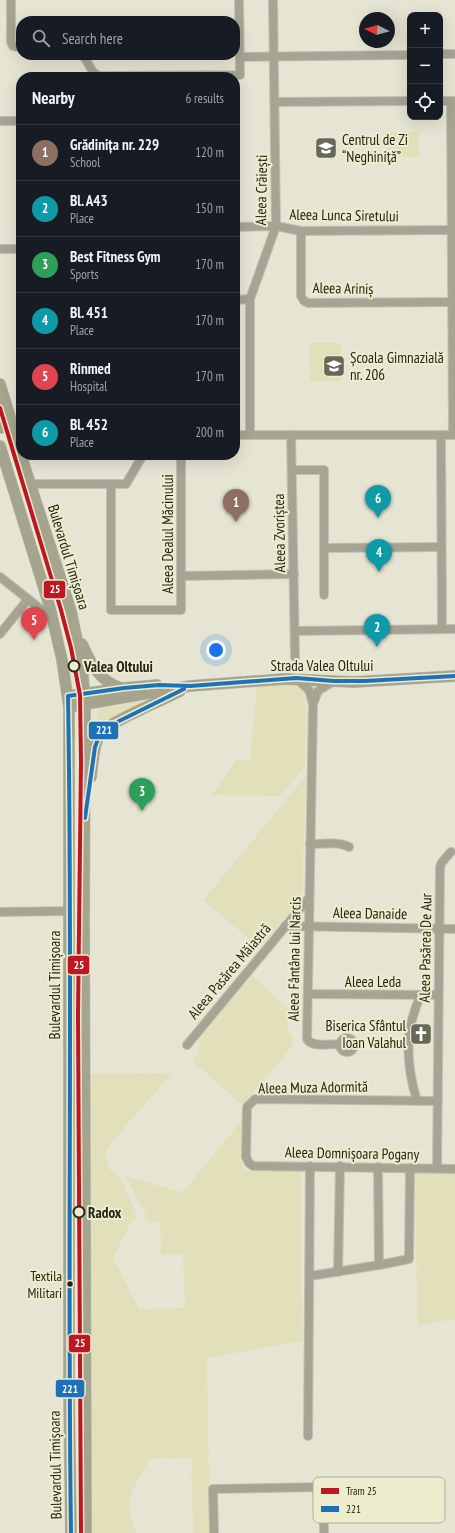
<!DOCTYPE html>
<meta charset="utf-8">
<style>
body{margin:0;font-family:"PT Sans Narrow",sans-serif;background:#20242c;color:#f1f3f6}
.controls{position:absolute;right:12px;top:12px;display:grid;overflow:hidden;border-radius:8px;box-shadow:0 4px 16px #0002}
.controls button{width:36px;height:36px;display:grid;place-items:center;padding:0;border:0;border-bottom:1px solid #363941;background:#171b24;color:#f1f3f6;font:20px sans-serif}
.compass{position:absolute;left:359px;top:12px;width:36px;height:36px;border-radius:50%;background:#171b24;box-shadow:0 4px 16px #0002;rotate:276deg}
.you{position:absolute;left:216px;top:650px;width:14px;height:14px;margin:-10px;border:3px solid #fff;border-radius:50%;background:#1a73e8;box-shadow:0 0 0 6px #1a73e833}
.badge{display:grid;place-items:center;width:26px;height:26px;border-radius:50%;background:#68685a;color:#fff;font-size:13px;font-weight:700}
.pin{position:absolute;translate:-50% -33px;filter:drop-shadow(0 1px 2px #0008)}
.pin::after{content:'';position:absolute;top:21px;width:14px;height:12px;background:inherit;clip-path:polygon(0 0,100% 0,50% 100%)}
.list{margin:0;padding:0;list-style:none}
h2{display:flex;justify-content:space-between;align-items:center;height:52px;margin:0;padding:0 16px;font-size:17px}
h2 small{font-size:13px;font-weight:400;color:#9ea1a6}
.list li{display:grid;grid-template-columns:26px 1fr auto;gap:12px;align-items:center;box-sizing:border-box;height:56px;padding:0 16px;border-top:1px solid #363941}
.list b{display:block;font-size:15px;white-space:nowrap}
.list p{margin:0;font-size:13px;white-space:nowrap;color:#9ea1a6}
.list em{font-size:13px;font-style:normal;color:#9ea1a6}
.icon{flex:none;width:22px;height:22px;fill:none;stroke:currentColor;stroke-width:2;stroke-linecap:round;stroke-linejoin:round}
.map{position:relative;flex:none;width:455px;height:1533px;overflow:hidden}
.search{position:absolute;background:#171b24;box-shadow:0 4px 16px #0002;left:16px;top:16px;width:224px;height:44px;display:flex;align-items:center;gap:10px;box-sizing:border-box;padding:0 14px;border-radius:16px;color:#9ea1a6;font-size:15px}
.panel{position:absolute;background:#171b24;box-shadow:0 4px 16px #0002;left:16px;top:72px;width:224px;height:388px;border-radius:16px}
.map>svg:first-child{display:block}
.green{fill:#e2e0ba}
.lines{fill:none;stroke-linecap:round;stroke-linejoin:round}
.street-casing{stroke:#c1c1b4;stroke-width:10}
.secondary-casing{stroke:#c1c1b4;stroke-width:12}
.street{stroke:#a6a593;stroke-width:8}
.secondary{stroke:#a5a48e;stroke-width:11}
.bus-1-casing{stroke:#edeccd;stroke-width:7}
.bus-1{stroke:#1d71b8;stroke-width:4}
.tram-1-casing{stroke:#edeccd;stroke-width:7}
.tram-1{stroke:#be1622;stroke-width:4}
.stop-dot{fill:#edeccd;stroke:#242418;stroke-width:2}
.bus-dot{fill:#242418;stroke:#edeccd;stroke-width:1.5}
.labels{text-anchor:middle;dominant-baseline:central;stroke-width:4;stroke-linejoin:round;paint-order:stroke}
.bus-label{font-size:14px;fill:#242418;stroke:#edeccd;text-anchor:end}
.poi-label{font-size:15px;fill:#242418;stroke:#edeccd;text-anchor:start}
.street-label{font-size:15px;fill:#242418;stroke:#edeccd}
.stop-label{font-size:15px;font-weight:bold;fill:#242418;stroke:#edeccd;text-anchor:start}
.key{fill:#edeccd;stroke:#b1b097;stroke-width:1}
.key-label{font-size:11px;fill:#242418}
.line-badge{stroke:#edeccd;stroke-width:1.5}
.badge-label{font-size:11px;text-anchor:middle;font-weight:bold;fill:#fff}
</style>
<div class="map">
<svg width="455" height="1533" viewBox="0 0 455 1533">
<rect width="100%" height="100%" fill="#e6e5d4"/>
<g class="green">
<rect x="386" y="132" width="33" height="25"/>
<polygon points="309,343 341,343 341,381 310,381"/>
<polygon points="294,683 301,687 306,699 305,766 280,796 212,795 236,760 250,761 257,685"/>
<polygon points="153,698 153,699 105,721 98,726 97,722 99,707"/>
<polygon points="306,776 302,897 260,948 203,900"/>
<path d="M252 976 293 1013 287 1021 288 1032 293 1036 292 1047 242 1105 192 1061C199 1054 201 1047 198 1037Z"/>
<path d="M172 1073 113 1141 105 1153 109 1169 120 1177 137 1216 130 1224 113 1257 139 1309 185 1308 183 1254 161 1255 160 1222H149L143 1208 126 1177 183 1192 242 1120 243 1171 301 1169 302 1341 207 1358 210 1533H193L191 1458 150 1459C143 1472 130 1489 129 1505 129 1514 133 1525 137 1533H92L88 1074Z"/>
<polygon points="414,1172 455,1173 455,1319 418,1325"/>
</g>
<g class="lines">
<g class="street-casing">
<g id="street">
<polyline points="11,0 11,42 13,46 21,48"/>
<polyline points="440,54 455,54"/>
<polyline points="83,55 93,72 99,76 240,75 239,0"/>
<polyline points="240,57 410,55"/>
<polyline points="440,101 455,101"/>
<polyline points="451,101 453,435"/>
<polyline points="275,102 410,101"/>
<polyline points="0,121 21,121"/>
<polyline points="235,227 276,226 301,231 452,230"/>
<polyline points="301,231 301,296 304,301 308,303 453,302"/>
<polyline points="0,249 21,249"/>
<polyline points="235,300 250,299"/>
<polyline points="235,435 455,435"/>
<polyline points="250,435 250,299 276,226 273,0"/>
<polyline points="291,435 295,657"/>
<polyline points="441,436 442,629"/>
<polyline points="292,470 324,470 324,595"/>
<polyline points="30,484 126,484 143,455"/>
<polyline points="111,485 111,610 181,610 181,455"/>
<polyline points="324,548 441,547"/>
<polyline points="181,576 294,574"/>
<polyline points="0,577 52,618"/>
<polyline points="295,631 455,629"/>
<polyline points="0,634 28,599"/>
<path d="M297 679 309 690 313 704 307 1039C312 1048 331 1044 340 1044"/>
<polyline points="313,704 318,691 332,682"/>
<path d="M310 844C322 844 338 841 349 847"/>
<polyline points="0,912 69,911"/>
<polyline points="285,926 455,929"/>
<polyline points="308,994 438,995"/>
<circle cx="347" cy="1045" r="7"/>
<polyline points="187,1045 309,898"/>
<path d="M417 1101C406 1065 404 1030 421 995"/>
<polyline points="438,1101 255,1099 247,1107 246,1157 249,1163 253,1166 455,1169"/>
<polyline points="378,1167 379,1265"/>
<polyline points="437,1168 440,867 442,862 451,852"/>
<polyline points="338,1272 340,1166"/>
<polyline points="310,1276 379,1265 409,1259 410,1168"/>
<polyline points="308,1436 310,1166"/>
<polyline points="214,1533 213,1489 323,1487 324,1533"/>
</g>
</g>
<g class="secondary-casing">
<g id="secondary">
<polyline points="0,384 21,453"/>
<polyline points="0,428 12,424"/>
<polyline points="0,446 50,608 62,660 69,707 69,1392 71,1533"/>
<polyline points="21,455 71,611 82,664 85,704 84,918 86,1533"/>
<path d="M82 644C91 664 99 681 121 688"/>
<polyline points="68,696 124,688 157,685"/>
<polyline points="69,707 190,686 216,684 285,679 354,682 455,676"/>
<path d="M91 777C93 763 93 745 100 734 108 722 164 700 180 691"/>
</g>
</g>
<use href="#street" class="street"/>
<use href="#secondary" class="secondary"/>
<g class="bus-1-casing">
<g id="bus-1">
<polyline points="85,818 95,747 100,734 107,727 184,689"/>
<path d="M71 1533C67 1254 73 975 68 696L124 688 159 685 190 686 296 678 334 681H365L455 676"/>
</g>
</g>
<use href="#bus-1" class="bus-1"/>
<g class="tram-1-casing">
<polyline id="tram-1" points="0,408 61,610 71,648 80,695 81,762 78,1015 81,1533"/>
</g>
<use href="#tram-1" class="tram-1"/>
</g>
<defs>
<g id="school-square" transform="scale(1.15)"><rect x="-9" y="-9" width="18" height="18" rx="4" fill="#68685a" stroke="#edeccd"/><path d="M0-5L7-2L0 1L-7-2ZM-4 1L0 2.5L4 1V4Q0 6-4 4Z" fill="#fff"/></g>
<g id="church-square" transform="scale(1.15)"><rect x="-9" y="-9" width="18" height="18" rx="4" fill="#68685a" stroke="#edeccd"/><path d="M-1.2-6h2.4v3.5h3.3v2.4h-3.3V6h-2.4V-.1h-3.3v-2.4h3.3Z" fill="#fff"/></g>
</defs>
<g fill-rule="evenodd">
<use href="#school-square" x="326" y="148"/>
<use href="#school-square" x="334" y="366"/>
<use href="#church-square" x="421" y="1034"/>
</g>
<g class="stop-dot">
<circle cx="74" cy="666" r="5.5"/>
<circle cx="79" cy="1212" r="5.5"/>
</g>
<circle class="bus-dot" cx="70" cy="1284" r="3.5"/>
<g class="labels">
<g class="bus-label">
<text x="62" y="1276">Textila<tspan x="62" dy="17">Militari</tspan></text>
</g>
<g class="poi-label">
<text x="342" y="139">Centrul de Zi<tspan x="342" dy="17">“Neghiniţă”</tspan></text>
<text x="350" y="357">Școala Gimnazială<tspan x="350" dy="17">nr. 206</tspan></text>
<text x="406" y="1025" text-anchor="end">Biserica Sfântul<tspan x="406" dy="17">Ioan Valahul</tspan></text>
</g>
<g class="street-label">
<text transform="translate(261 190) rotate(-89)">Aleea Crăiești</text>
<text transform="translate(344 215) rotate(1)">Aleea Lunca Siretului</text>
<text transform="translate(343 288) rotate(1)">Aleea Ariniș</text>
<text transform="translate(279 533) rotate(-91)">Aleea Zvoriștea</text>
<text transform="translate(167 534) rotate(-90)">Aleea Dealul Măcinului</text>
<text transform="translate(69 557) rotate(73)">Bulevardul Timișoara</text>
<text x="322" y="665">Strada Valea Oltului</text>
<text transform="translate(370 913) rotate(1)">Aleea Danaide</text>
<text transform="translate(425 948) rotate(-89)">Aleea Pasărea De Aur</text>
<text transform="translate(294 959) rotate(-89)">Aleea Fântâna lui Narcis</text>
<text transform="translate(229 971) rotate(-50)">Aleea Pasărea Măiastră</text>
<text x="373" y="981">Aleea Leda</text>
<text transform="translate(54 985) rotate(-90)">Bulevardul Timișoara</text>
<text transform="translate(313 1087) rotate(-1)">Aleea Muza Adormită</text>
<text transform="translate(352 1153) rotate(1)">Aleea Domnișoara Pogany</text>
<text transform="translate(55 1465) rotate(-91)">Bulevardul Timișoara</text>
</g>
<g class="stop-label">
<text x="84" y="666">Valea Oltului</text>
<text x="88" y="1212">Radox</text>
</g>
</g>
<rect x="313" y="1477" width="132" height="46" rx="6" class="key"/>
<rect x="321" y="1488" width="18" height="6" fill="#be1622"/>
<rect x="321" y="1506" width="18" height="6" fill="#1d71b8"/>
<g class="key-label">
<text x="346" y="1495">Tram 25</text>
<text x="346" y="1513">221</text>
</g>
<g class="line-badge">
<rect x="43" y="580" width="23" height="19" rx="4" fill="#be1622"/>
<rect x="88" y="721" width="31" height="19" rx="4" fill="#1d71b8"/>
<rect x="67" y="955" width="23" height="20" rx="4" fill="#be1622"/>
<rect x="68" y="1334" width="23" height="19" rx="4" fill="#be1622"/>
<rect x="55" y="1379" width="30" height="19" rx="4" fill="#1d71b8"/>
</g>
<g class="badge-label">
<text x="55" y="593">25</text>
<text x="104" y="734">221</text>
<text x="79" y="969">25</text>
<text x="80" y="1347">25</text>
<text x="70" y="1393">221</text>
</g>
</svg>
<div class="controls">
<button>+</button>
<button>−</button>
<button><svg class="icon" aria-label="locate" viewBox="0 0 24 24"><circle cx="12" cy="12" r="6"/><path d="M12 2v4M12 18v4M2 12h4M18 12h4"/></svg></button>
</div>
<svg class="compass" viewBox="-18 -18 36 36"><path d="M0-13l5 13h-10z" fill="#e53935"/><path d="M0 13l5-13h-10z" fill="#9ea1a6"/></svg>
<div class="you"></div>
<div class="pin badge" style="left:236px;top:522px;background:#8d6e63">1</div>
<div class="pin badge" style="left:377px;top:647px;background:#0f9aa8">2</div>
<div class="pin badge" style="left:142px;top:811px;background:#2e9e5b">3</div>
<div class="pin badge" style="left:379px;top:572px;background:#0f9aa8">4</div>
<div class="pin badge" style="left:34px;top:640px;background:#e0444e">5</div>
<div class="pin badge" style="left:378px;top:518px;background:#0f9aa8">6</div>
<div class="search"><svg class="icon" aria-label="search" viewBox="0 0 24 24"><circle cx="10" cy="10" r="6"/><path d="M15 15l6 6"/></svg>Search here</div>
<section class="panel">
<h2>Nearby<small>6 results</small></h2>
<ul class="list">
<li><span class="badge" style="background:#8d6e63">1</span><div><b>Grădinița nr. 229</b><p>School</p></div><em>120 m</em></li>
<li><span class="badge" style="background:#0f9aa8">2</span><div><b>Bl. A43</b><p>Place</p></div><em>150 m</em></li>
<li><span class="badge" style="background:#2e9e5b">3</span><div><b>Best Fitness Gym</b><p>Sports</p></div><em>170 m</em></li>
<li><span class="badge" style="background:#0f9aa8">4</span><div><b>Bl. 451</b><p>Place</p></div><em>170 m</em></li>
<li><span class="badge" style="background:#e0444e">5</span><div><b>Rinmed</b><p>Hospital</p></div><em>170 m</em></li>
<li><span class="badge" style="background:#0f9aa8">6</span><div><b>Bl. 452</b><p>Place</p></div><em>200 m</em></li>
</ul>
</section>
</div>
